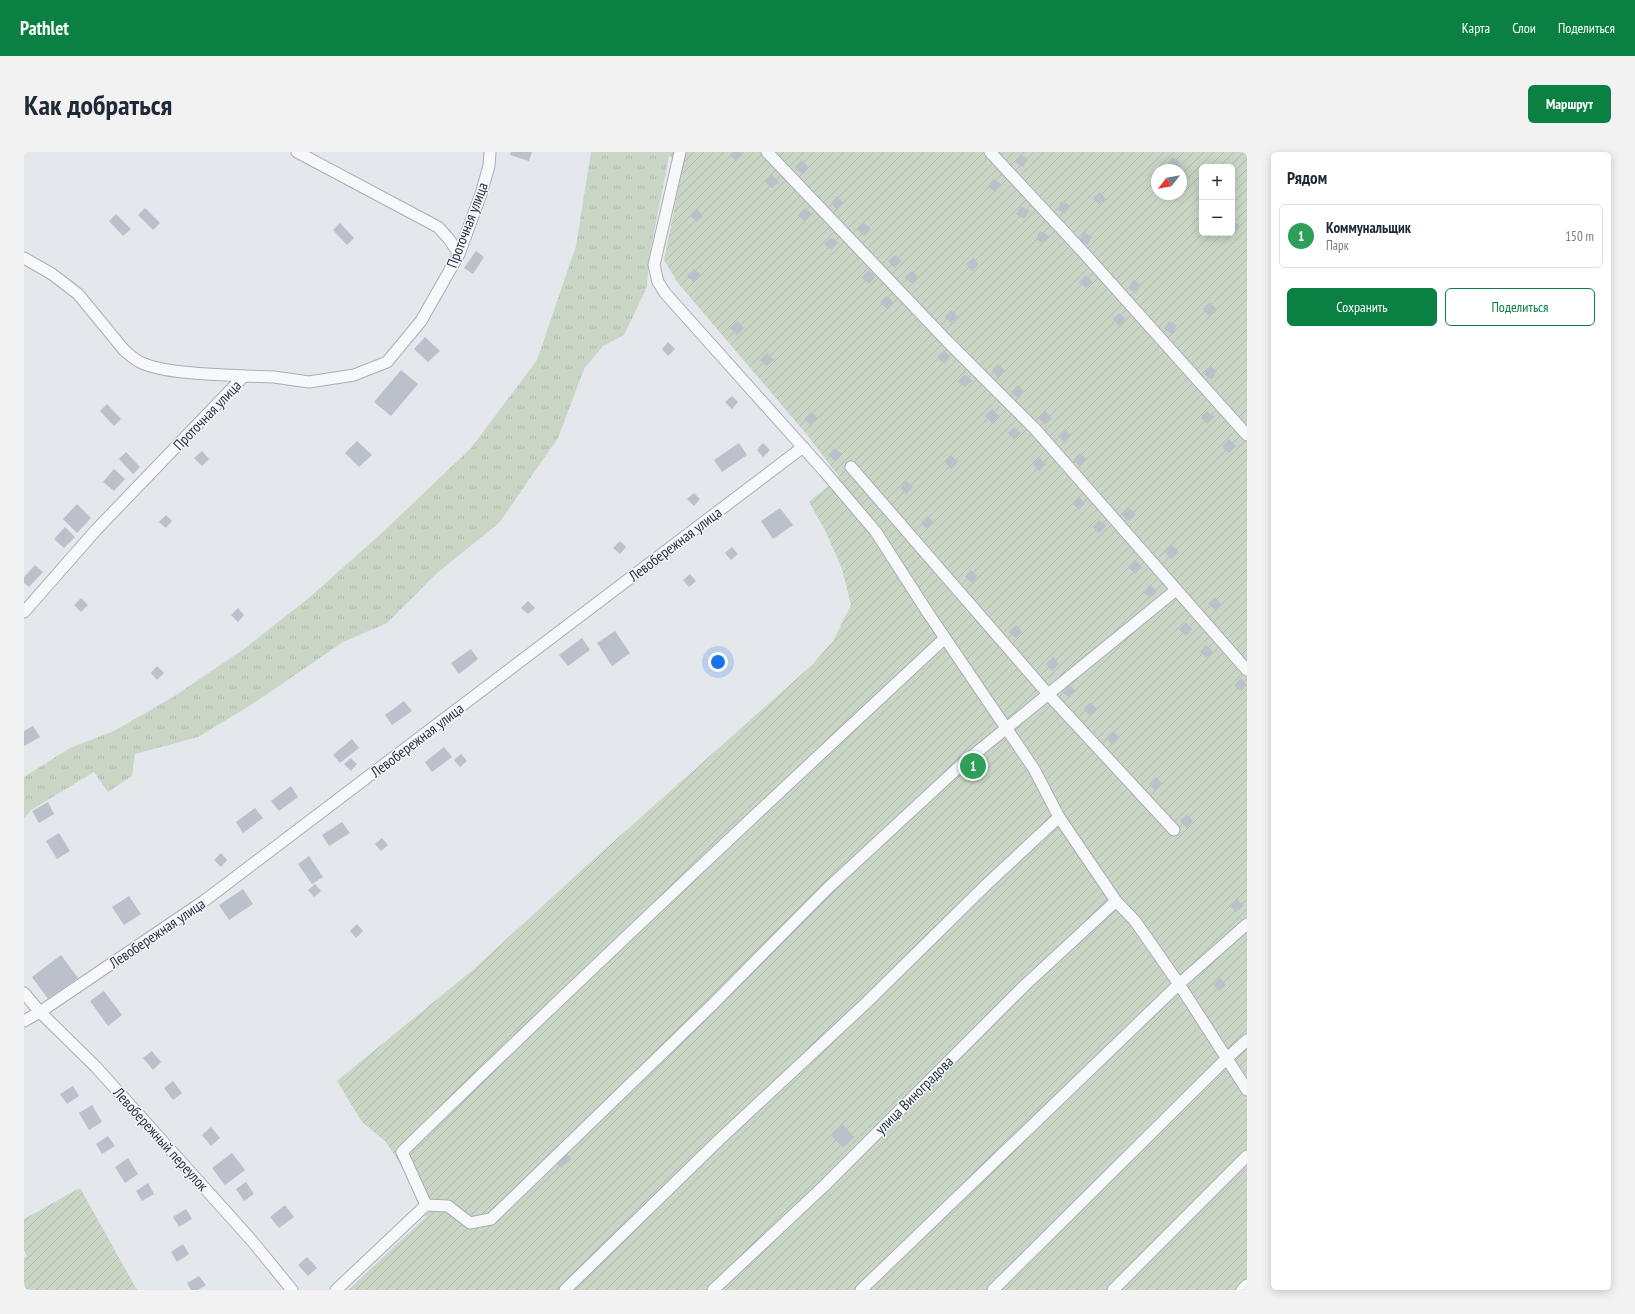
<!DOCTYPE html>
<html lang="ru">
<meta charset="utf-8">
<style>
body{margin:0;font-family:"PT Sans Narrow",sans-serif;background:#f2f2f3;color:#1f2937}
.controls{position:absolute;right:12px;top:12px;display:grid;overflow:hidden;border-radius:6px;box-shadow:0 2px 10px #0003}
.controls button{width:36px;height:36px;display:grid;place-items:center;padding:0;border:0;border-bottom:1px solid #e0e1e3;background:#fff;color:#1f2937;font:20px sans-serif}
.compass{position:absolute;left:1127px;top:12px;width:36px;height:36px;border-radius:50%;background:#fff;box-shadow:0 2px 10px #0003;rotate:239deg}
.you{position:absolute;left:694px;top:510px;width:14px;height:14px;margin:-10px;border:3px solid #fff;border-radius:50%;background:#1a73e8;box-shadow:0 0 0 6px #1a73e833}
.badge{display:grid;place-items:center;width:26px;height:26px;border-radius:50%;background:#0b8043;color:#fff;font-size:13px;font-weight:700}
.pin{position:absolute;translate:-50% -50%;border:2px solid #fff;box-shadow:0 1px 4px #0006}
.list{margin:0;padding:0;list-style:none}
h2{display:flex;justify-content:space-between;align-items:center;height:52px;margin:0;padding:0 16px;font-size:17px}
h2 small{font-size:13px;font-weight:400;color:#747a83}
.list li{display:grid;grid-template-columns:26px 1fr auto;gap:12px;align-items:center;box-sizing:border-box;height:64px;margin:0 8px 8px;padding:0 8px;border:1px solid #e0e1e3;border-radius:6px}
.list b{display:block;font-size:15px;white-space:nowrap}
.list p{margin:0;font-size:13px;white-space:nowrap;color:#747a83}
.list em{font-size:13px;font-style:normal;color:#747a83}
.actions{display:flex;gap:8px;padding:12px 16px}
.actions a{flex:1;padding:9px 0;border:1px solid #0b8043;border-radius:6px;text-align:center;font-size:14px;color:#0b8043}
.actions .main{background:#0b8043;color:#fff}
.map{position:relative;flex:none;width:1223px;height:1138px;overflow:hidden;border-radius:6px}
header{display:flex;align-items:center;gap:24px;box-sizing:border-box;height:56px;padding:0 20px;background:#0b8043;color:#fff}
header strong{font-size:19px}
nav{display:flex;gap:22px;margin-inline-start:auto;font-size:14px}
.intro{display:flex;align-items:center;justify-content:space-between;box-sizing:border-box;height:96px;padding:0 24px}
h1{margin:0;font-size:28px}
.button{padding:10px 18px;border-radius:6px;background:#0b8043;color:#fff;font-size:14px;font-weight:700}
main{display:flex;gap:24px;padding:0 24px}
aside{flex:1;background:#fff;border-radius:6px;box-shadow:0 2px 10px #0003}
.map>svg:first-child{display:block}
.grass{fill:url(#grass-tufts)}
.garden{fill:url(#garden-furrows);fill-rule:evenodd}
.building{fill:#bbc0ca}
.lines{fill:none;stroke-linecap:round;stroke-linejoin:round}
.street-casing{stroke:#a9aeb7;stroke-width:13}
.street{stroke:#f7f8fa;stroke-width:11}
.labels{text-anchor:middle;dominant-baseline:central;stroke-width:3;stroke-linejoin:round;paint-order:stroke}
.street-label{font-size:15px;fill:#2b3445;stroke:#f4f6f9}
</style>
<header>
<strong>Pathlet</strong>
<nav><a>Карта</a><a>Слои</a><a>Поделиться</a></nav>
</header>
<div class="intro"><h1>Как добраться</h1><a class="button">Маршрут</a></div>
<main>
<div class="map">
<svg width="1223" height="1138" viewBox="0 0 1223 1138">
<defs>
<pattern id="grass-tufts" width="24" height="20" patternUnits="userSpaceOnUse"><rect width="24" height="20" fill="#c9d6c5"/><path d="M3 7l-1-3M5 7V3M7 7l1-3M15 17l-1-3M17 17v-4M19 17l1-3" fill="none" stroke="#adb8ab"/></pattern>
<pattern id="garden-furrows" width="10" height="10" patternUnits="userSpaceOnUse"><rect width="10" height="10" fill="#c9d6c5"/><path d="M-1 1l2-2M0 10L10 0M9 11l2-2" fill="none" stroke="#adb8ab"/></pattern>
</defs>
<rect width="100%" height="100%" fill="#e4e7ec"/>
<polygon class="grass" points="567,0 640,0 645,4 625,106 623,135 600,183 579,194 560,217 534,286 475,371 413,421 363,471 319,490 227,553 174,585 111,602 108,624 84,640 70,620 7,658 0,666 0,625 46,596 90,579 149,545 220,497 286,445 360,379 447,296 513,208 552,94"/>
<g class="garden">
<path d="M640 0H1223V1138H324L402 1065 378 1015 362 990 338 970 313 929 450 817 561 715 788 513 809 489 827 453 818 417 801 378 785 350 815 325 784 284 654 131 640 108 659 13ZM1178 15H1208V81H1178ZM1133 18H1157V42H1133Z"/>
<polygon points="56,1036 113,1138 0,1138 0,1106 3,1104 0,1098 0,1067"/>
</g>
<g class="building">
<polygon points="487,0 508,0 505,9 486,3"/>
<polygon points="708,0 716,0 719,2 712,9 706,3"/>
<polygon points="996,2 1004,7 999,15 991,10"/>
<polygon points="1148,5 1156,10 1151,18 1143,13"/>
<polygon points="778,8 784,15 778,22 771,15"/>
<polygon points="748,23 755,30 748,36 741,30"/>
<polygon points="969,27 977,32 972,40 964,35"/>
<polygon points="1076,40 1082,47 1075,53 1069,46"/>
<polygon points="813,44 820,51 813,58 807,51"/>
<polygon points="1038,49 1046,54 1041,62 1033,57"/>
<polygon points="997,54 1005,59 1000,67 992,62"/>
<polygon points="121,56 136,71 129,78 114,63"/>
<polygon points="781,56 788,62 781,69 774,63"/>
<polygon points="673,57 679,64 673,70 666,64"/>
<polygon points="92,62 107,77 99,84 85,69"/>
<polygon points="1208,69 1216,74 1211,82 1208,81"/>
<polygon points="316,71 330,86 323,93 309,78"/>
<polygon points="840,71 847,77 840,84 833,77"/>
<polygon points="1016,79 1025,84 1019,92 1012,87"/>
<polygon points="1060,80 1068,85 1063,93 1055,88"/>
<polygon points="807,85 814,91 807,98 800,92"/>
<polygon points="452,99 460,105 449,122 440,116"/>
<polygon points="871,103 877,109 871,116 864,109"/>
<polygon points="949,106 955,113 948,119 942,112"/>
<polygon points="670,117 677,123 670,130 663,124"/>
<polygon points="845,118 851,125 845,132 838,125"/>
<polygon points="888,119 894,125 888,132 881,125"/>
<polygon points="1062,123 1069,130 1062,136 1055,130"/>
<polygon points="1109,128 1117,133 1112,141 1104,136"/>
<polygon points="863,144 869,150 863,157 856,151"/>
<polygon points="1186,150 1192,157 1185,164 1179,157"/>
<polygon points="927,158 934,165 927,171 921,165"/>
<polygon points="1095,161 1102,167 1095,174 1089,167"/>
<polygon points="713,169 720,176 713,183 706,176"/>
<polygon points="1145,169 1153,174 1148,182 1140,177"/>
<polygon points="401,185 416,199 404,210 390,197"/>
<polygon points="644,190 651,197 644,204 638,197"/>
<polygon points="920,198 926,205 920,212 913,205"/>
<polygon points="743,201 750,208 743,214 736,208"/>
<polygon points="974,212 981,219 974,226 968,219"/>
<polygon points="1185,214 1193,219 1188,227 1180,222"/>
<polygon points="377,218 394,232 367,264 350,250"/>
<polygon points="941,222 948,229 941,235 934,229"/>
<polygon points="994,233 1000,240 994,247 987,240"/>
<polygon points="708,244 714,250 708,257 701,250"/>
<polygon points="83,252 97,267 90,274 76,259"/>
<polygon points="968,257 975,264 968,271 961,264"/>
<polygon points="1021,259 1028,266 1021,273 1014,266"/>
<polygon points="1183,259 1190,265 1183,272 1177,265"/>
<polygon points="787,260 794,266 787,273 780,267"/>
<polygon points="990,275 997,281 990,288 984,281"/>
<polygon points="1041,277 1047,284 1041,291 1034,284"/>
<polygon points="1205,287 1212,294 1205,301 1198,294"/>
<polygon points="333,289 348,303 335,315 321,301"/>
<polygon points="715,291 723,303 698,320 690,308"/>
<polygon points="739,291 746,298 739,305 733,298"/>
<polygon points="811,296 818,302 811,309 804,303"/>
<polygon points="178,299 185,307 178,314 170,306"/>
<polygon points="102,300 116,315 109,322 95,307"/>
<polygon points="1056,301 1063,307 1056,314 1049,308"/>
<polygon points="927,303 934,310 927,317 921,310"/>
<polygon points="1015,306 1022,312 1015,319 1009,312"/>
<polygon points="90,317 101,327 90,339 79,330"/>
<polygon points="882,329 889,335 882,342 876,336"/>
<polygon points="670,341 676,347 670,354 663,347"/>
<polygon points="1055,345 1061,351 1055,358 1048,351"/>
<polygon points="53,352 67,366 53,381 39,367"/>
<polygon points="756,356 769,373 749,387 737,369"/>
<polygon points="1105,356 1112,362 1105,369 1098,363"/>
<polygon points="142,363 148,369 142,376 135,370"/>
<polygon points="904,364 910,371 903,377 897,371"/>
<polygon points="1075,368 1082,374 1075,381 1069,375"/>
<polygon points="41,375 51,385 40,396 30,387"/>
<polygon points="596,389 602,395 596,402 589,396"/>
<polygon points="1148,393 1155,400 1148,407 1141,400"/>
<polygon points="708,395 714,402 707,408 701,401"/>
<polygon points="1111,408 1118,415 1111,422 1104,415"/>
<polygon points="11,413 19,420 5,435 0,431 0,425"/>
<polygon points="947,418 954,424 948,431 941,425"/>
<polygon points="666,422 672,429 665,435 659,428"/>
<polygon points="1126,433 1133,440 1126,446 1119,440"/>
<polygon points="1191,445 1197,452 1191,458 1184,452"/>
<polygon points="57,446 64,453 57,460 50,453"/>
<polygon points="504,449 511,456 504,462 497,456"/>
<polygon points="214,456 220,463 214,470 207,463"/>
<polygon points="1162,470 1168,477 1162,484 1155,477"/>
<polygon points="992,473 998,480 992,486 985,480"/>
<polygon points="591,479 606,501 588,514 573,491"/>
<polygon points="558,486 566,498 544,514 535,503"/>
<polygon points="1182,493 1189,500 1182,506 1176,500"/>
<polygon points="447,497 454,507 435,522 427,511"/>
<polygon points="1029,505 1035,512 1028,519 1022,512"/>
<polygon points="133,514 140,521 133,528 127,521"/>
<polygon points="1217,526 1223,533 1217,539 1210,533"/>
<polygon points="1045,533 1052,539 1045,546 1038,540"/>
<polygon points="380,549 388,559 368,573 361,563"/>
<polygon points="1066,550 1073,557 1066,564 1060,557"/>
<polygon points="9,574 16,585 0,594 0,579"/>
<polygon points="1089,579 1095,586 1089,593 1082,586"/>
<polygon points="328,587 335,596 316,611 309,603"/>
<polygon points="420,595 428,605 408,620 401,610"/>
<polygon points="437,602 443,609 436,615 430,608"/>
<polygon points="327,606 333,612 327,619 320,612"/>
<polygon points="1132,625 1138,632 1132,639 1125,632"/>
<polygon points="267,634 274,645 255,659 247,649"/>
<polygon points="24,650 30,662 15,671 8,659"/>
<polygon points="231,656 239,666 219,681 212,670"/>
<polygon points="1163,662 1169,669 1163,676 1156,669"/>
<polygon points="318,670 326,681 305,694 298,683"/>
<polygon points="35,681 46,699 33,707 22,689"/>
<polygon points="358,686 364,693 357,699 351,692"/>
<polygon points="197,701 203,708 197,715 190,708"/>
<polygon points="285,704 299,725 288,732 274,712"/>
<polygon points="291,732 297,739 290,745 284,738"/>
<polygon points="219,737 229,752 205,768 195,753"/>
<polygon points="105,744 117,762 100,773 88,755"/>
<polygon points="1213,747 1219,754 1212,760 1205,753"/>
<polygon points="333,772 339,779 332,786 326,779"/>
<polygon points="37,803 54,826 24,847 8,825"/>
<polygon points="1196,826 1202,833 1195,839 1189,832"/>
<polygon points="80,839 98,863 84,874 66,849"/>
<polygon points="128,899 137,910 129,918 119,906"/>
<polygon points="149,929 158,941 149,948 140,936"/>
<polygon points="49,934 55,944 43,952 36,942"/>
<polygon points="68,953 78,970 65,978 55,961"/>
<polygon points="818,972 830,985 819,996 807,983"/>
<polygon points="187,975 196,986 187,994 178,983"/>
<polygon points="84,984 91,994 78,1002 72,992"/>
<polygon points="542,1000 547,1007 537,1016 531,1009"/>
<polygon points="208,1001 221,1018 201,1033 188,1016"/>
<polygon points="104,1006 114,1022 101,1031 91,1015"/>
<polygon points="222,1030 230,1042 220,1049 212,1037"/>
<polygon points="124,1031 130,1042 118,1049 112,1039"/>
<polygon points="261,1053 270,1065 255,1076 246,1065"/>
<polygon points="162,1057 168,1067 155,1075 149,1065"/>
<polygon points="159,1092 165,1102 153,1110 147,1100"/>
<polygon points="283,1105 293,1116 284,1124 274,1113"/>
<polygon points="175,1124 182,1133 174,1138 167,1138 163,1131"/>
</g>
<g class="lines">
<g class="street-casing">
<g id="street">
<polyline points="273,0 414,75 425,87 435,102"/>
<polyline points="656,0 630,113 634,130 641,141 801,320 852,380 904,461 1010,617 1035,665 1092,749 1111,769 1155,832 1223,938"/>
<polyline points="743,0 924,190 1012,278 1223,518"/>
<polyline points="966,0 1060,101 1223,283"/>
<path d="M0 106 28 122 54 142 100 198C106 203 111 208 118 211 142 222 192 222 220 224"/>
<polyline points="827,315 1024,542 1150,678"/>
<polyline points="0,460 72,378 220,224 250,225 285,230 330,223 363,210 397,169 435,102 457,42 465,14 466,0"/>
<polyline points="0,841 16,860 72,915 229,1090 268,1138"/>
<polyline points="0,869 16,860 180,749 779,295"/>
<path d="M402 1053 378 1000C556 826 738 656 921 486"/>
<polyline points="312,1138 402,1053 424,1054 446,1071 467,1067 687,854 804,736 936,614 1152,438"/>
<polyline points="541,1138 695,988 841,852 963,732 1035,665"/>
<polyline points="689,1138 800,1034 999,835 1092,749"/>
<polyline points="837,1138 1155,832 1223,772"/>
<polyline points="969,1138 1202,907 1223,888"/>
<polyline points="1089,1138 1223,1004"/>
<polyline points="1218,1138 1223,1133"/>
</g>
</g>
<use href="#street" class="street"/>
</g>
<g class="labels">
<g class="street-label">
<text transform="translate(443 73) rotate(-69)">Проточная улица</text>
<text transform="translate(183 263) rotate(-46)">Проточная улица</text>
<text transform="translate(651 392) rotate(-37)">Левобережная улица</text>
<text transform="translate(393 588) rotate(-37)">Левобережная улица</text>
<text transform="translate(133 781) rotate(-34)">Левобережная улица</text>
<text transform="translate(890 943) rotate(-45)">улица Виноградова</text>
<text transform="translate(137 987) rotate(48)">Левобережный переулок</text>
</g>
</g>
</svg>
<div class="controls">
<button>+</button>
<button>−</button>
</div>
<svg class="compass" viewBox="-18 -18 36 36"><path d="M0-13l5 13h-10z" fill="#e53935"/><path d="M0 13l5-13h-10z" fill="#747a83"/></svg>
<div class="you"></div>
<div class="pin badge" style="left:949px;top:614px;background:#2e9e5b">1</div>
</div>
<aside>
<h2>Рядом<small></small></h2>
<ul class="list">
<li><span class="badge" style="background:#2e9e5b">1</span><div><b>Коммунальщик</b><p>Парк</p></div><em>150 m</em></li>
</ul>
<div class="actions"><a class="main">Сохранить</a><a>Поделиться</a></div>
</aside>
</main>
